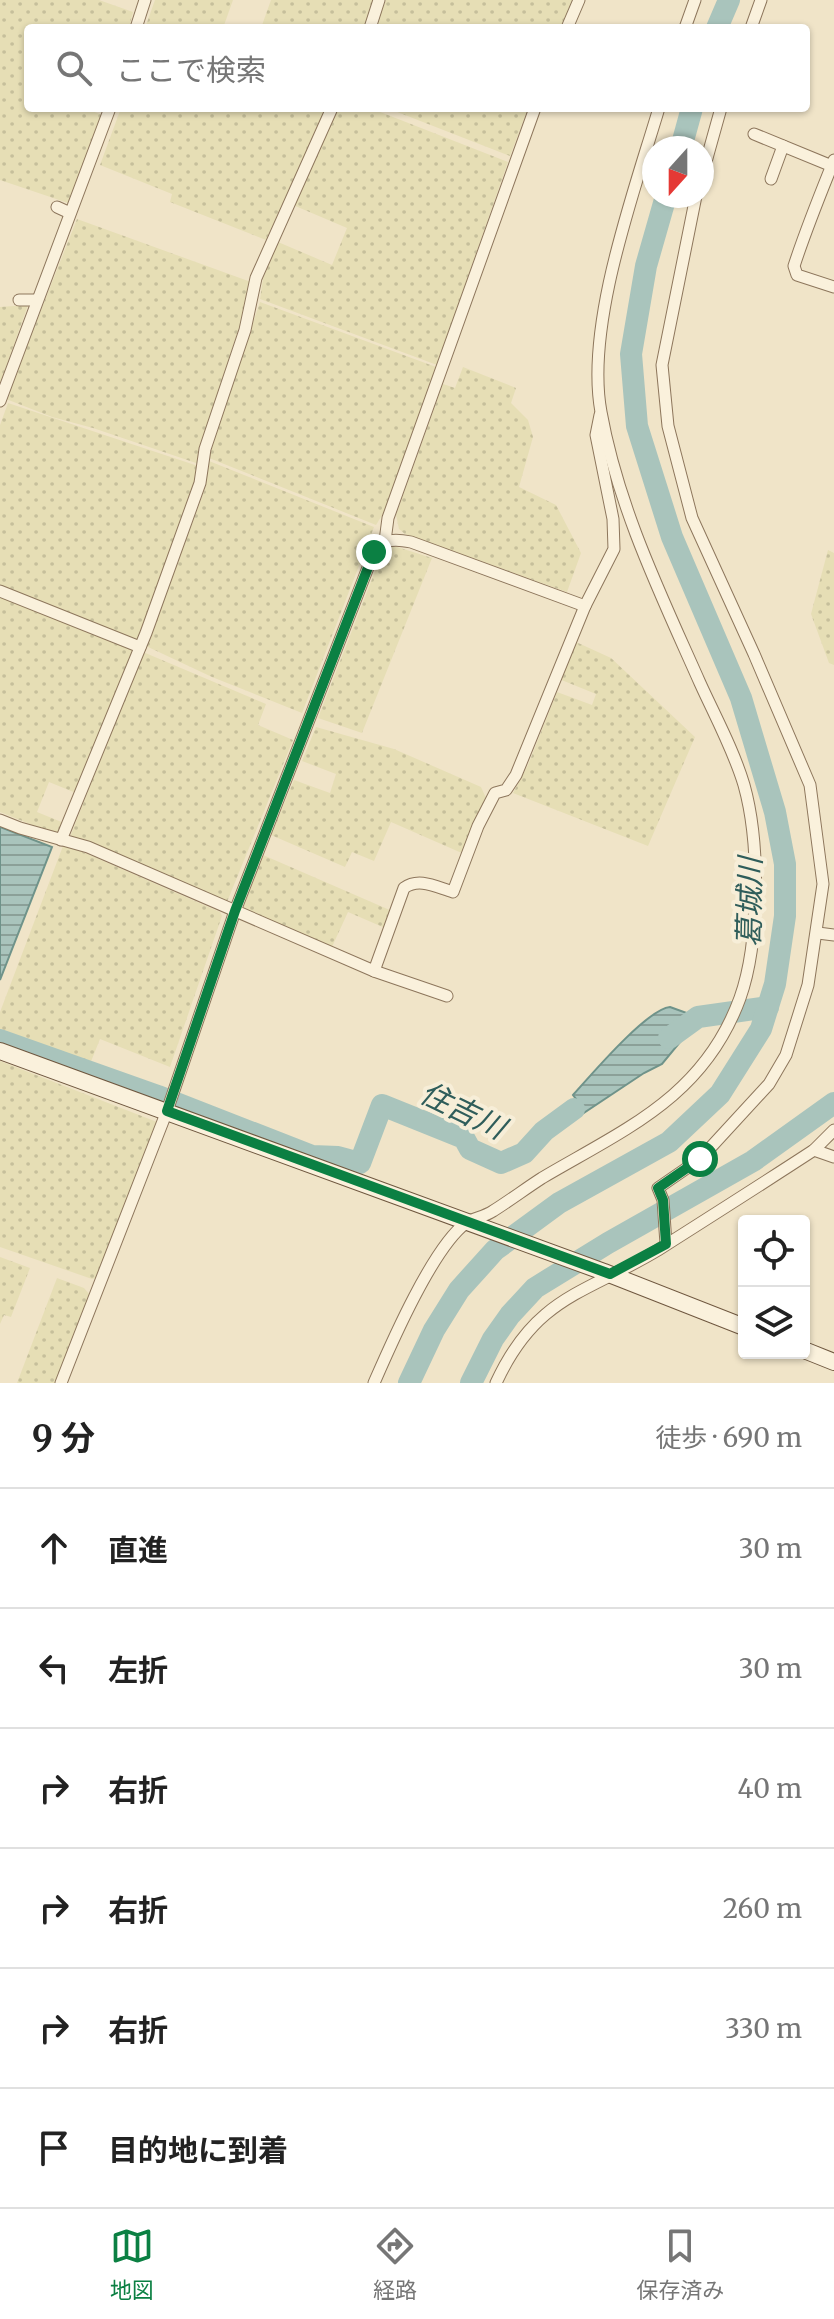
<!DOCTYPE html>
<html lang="ja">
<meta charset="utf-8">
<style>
body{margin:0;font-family:Merriweather,"Noto Sans JP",serif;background:#f6f6f6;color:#222}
.controls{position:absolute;right:24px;bottom:24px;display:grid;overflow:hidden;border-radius:8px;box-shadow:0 2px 6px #0004}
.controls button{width:72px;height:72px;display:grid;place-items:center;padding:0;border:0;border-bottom:2px solid #e0e0e0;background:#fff;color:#222;font:40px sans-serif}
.compass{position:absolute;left:642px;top:136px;width:72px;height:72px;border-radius:50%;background:#fff;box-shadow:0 2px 6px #0004;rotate:201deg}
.stop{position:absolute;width:24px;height:24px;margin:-18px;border:6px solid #0b8043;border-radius:50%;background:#fff}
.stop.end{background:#0b8043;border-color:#fff;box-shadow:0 2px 8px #0008}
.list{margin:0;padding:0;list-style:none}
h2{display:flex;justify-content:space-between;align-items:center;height:104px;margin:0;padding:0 32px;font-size:34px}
h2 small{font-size:26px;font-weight:400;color:#767676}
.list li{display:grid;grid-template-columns:52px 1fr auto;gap:24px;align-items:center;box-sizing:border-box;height:120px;padding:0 32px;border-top:2px solid #e0e0e0}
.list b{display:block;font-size:30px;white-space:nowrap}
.list em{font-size:26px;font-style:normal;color:#767676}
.icon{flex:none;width:44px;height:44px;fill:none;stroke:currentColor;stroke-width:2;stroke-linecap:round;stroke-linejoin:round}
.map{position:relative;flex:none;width:834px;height:1383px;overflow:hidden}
.search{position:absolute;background:#fff;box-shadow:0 2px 6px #0004;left:24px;right:24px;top:24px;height:88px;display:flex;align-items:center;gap:20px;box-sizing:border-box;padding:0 28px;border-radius:8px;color:#767676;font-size:30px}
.sheet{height:824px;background:#fff}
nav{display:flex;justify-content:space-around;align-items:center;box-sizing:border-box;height:112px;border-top:2px solid #e0e0e0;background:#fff;font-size:22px;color:#767676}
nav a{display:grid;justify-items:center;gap:4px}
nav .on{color:#0b8043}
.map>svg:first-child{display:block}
.farmland{fill:url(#farmland-dots)}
.water{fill:url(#water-rules);stroke:#6f938a;stroke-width:2}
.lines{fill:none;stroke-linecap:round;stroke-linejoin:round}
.river{stroke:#a9c4bc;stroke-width:22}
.street-casing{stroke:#8d765c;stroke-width:13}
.secondary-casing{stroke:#6f573f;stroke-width:18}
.street{stroke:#faf1dc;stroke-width:11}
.secondary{stroke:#faf1dc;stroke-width:16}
.route{stroke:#0b8043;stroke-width:10}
.labels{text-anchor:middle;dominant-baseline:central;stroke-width:8;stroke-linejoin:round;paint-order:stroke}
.water-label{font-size:30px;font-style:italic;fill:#2f5d5a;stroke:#f7eed8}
</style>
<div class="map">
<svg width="834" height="1383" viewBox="0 0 834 1383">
<defs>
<pattern id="farmland-dots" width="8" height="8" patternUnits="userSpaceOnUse" patternTransform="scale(2)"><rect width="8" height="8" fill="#e6deb5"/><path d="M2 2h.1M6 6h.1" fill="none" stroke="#c6bf9b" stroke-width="1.8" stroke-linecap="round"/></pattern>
<pattern id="water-rules" width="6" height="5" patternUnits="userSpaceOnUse" patternTransform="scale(2)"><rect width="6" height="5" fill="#a9c4bc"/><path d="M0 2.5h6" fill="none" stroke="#8ba098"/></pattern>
</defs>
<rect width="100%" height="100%" fill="#f0e4c8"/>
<g class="farmland">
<polygon points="0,0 99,0 133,12 129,28 28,28 28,108 85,108 102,115 68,203 0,180"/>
<polygon points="155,0 233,0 223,28 145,28"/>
<polygon points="271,0 374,0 364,28 261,28"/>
<polygon points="386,0 573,0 562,28 375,28"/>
<polygon points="121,108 326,108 266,240 170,202 172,194 100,165"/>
<polygon points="338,108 370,108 508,162 437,365 260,299 263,279 278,242 332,265 347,228 293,205"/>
<polygon points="387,108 528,108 510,156"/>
<polygon points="77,219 251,282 243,316 200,446 199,464 93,428 52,417 6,399"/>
<polygon points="260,302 436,367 384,512 376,525 209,458 217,428"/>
<polygon points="28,305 0,384 0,307"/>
<polygon points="463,367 516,388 511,403 528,420 533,437 519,487 556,505 581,553 567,592 405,534 399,529 396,515 443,384 455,388"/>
<polygon points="8,403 198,466 196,485 136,644 0,587 0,425"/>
<polygon points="209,461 374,527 302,713 212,677 146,646 205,489"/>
<polygon points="394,546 432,558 362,733 318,718 377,566 387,548"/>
<polygon points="828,550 834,553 834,665 829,663 811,614"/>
<polygon points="0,594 133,650 76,793 49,782 37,812 64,823 57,835 0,812"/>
<polygon points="576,642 611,658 695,737 648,846 513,793 528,765 557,692 592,705 596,694 559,679"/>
<polygon points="143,652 266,704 258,725 293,740 227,902 70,837"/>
<polygon points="316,727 394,749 481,787 486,798 464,854 391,822 374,861 352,852 345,867 271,835 294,780 330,793 336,774 302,761"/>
<polygon points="63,846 76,849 220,912 222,916 170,1067 100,1039 88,1069 0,1036 0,1012"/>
<polygon points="263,855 392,911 385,928 348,912 331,949 241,910"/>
<polygon points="0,1061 157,1122 99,1277 92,1279 0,1247"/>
<polygon points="0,1257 30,1268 11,1317 4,1315 0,1324"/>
<polygon points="57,1278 84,1288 90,1295 56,1383 17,1383"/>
</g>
<g class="water">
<polygon points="0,827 52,847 0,980"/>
<path d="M670 1007 695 1016 681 1041 662 1064 644 1073 555 1132 551 1125 576 1099 573 1095C591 1075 647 1009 670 1007Z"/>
</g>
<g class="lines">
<g class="river">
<polyline points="717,28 729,0"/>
<polyline points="681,148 692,108"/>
<polyline points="669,1038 698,1017 768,1007"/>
<polyline points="0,1040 158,1096 312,1156 338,1157 360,1163 382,1105 464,1138 470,1149 501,1163 524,1153 544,1131 574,1109"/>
<polyline points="409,1383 434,1330 459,1290 495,1250 559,1203 669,1142 720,1094 761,1029 775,984 785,916 785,864 775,812 741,698 672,537 637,426 631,354 646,266 666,196"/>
<polyline points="471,1383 493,1339 510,1315 535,1288 608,1243 753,1161 834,1103"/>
</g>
<g class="street-casing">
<g id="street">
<polyline points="136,28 145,0"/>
<polyline points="370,28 379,0"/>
<polyline points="567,28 579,0"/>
<polyline points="685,28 695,0"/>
<polyline points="751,28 761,0"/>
<polyline points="754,134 832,166"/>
<path d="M834 160C820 195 806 229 794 266L797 275 834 287"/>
<polyline points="702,176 721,108"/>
<polyline points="771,179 783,146"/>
<polyline points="57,207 70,213"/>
<polyline points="19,300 36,300"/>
<polyline points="0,401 110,108"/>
<polyline points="385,541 388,518 535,108"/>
<polyline points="0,591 140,647"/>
<polyline points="0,820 20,828 88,847 374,971 447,996"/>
<polyline points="61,840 146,633 200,483 205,449 245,330 256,278 332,108"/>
<polyline points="818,933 834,935"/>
<path d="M374 971 404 888C419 877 436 887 453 892L478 826 495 793 506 790 516 775 585 606 614 549 613 519 596 435 600 415"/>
<polyline points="814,1150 834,1157"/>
<polyline points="666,1244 663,1200 658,1188 700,1159 769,1084 786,1055 808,985 823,884 810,785 754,654 692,518 668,426 662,365 696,196"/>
<path d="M61 1383 167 1111 235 911 374 552C384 538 396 539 411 542L585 606"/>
<path d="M374 1383C391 1344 433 1247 466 1223 474 1218 484 1217 493 1211 509 1201 525 1189 542 1178 625 1129 704 1097 740 998 760 942 760 842 744 785 734 751 715 716 700 683 661 595 618 507 601 412 585 326 634 192 659 108"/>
<path d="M496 1383C536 1296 585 1294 658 1250 710 1217 762 1184 814 1150L834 1130"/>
</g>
</g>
<g class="secondary-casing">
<g id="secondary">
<polyline points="0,1051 604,1272 744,1327"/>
<polyline points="804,1350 834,1362"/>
</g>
</g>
<use href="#street" class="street"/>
<use href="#secondary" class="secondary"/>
</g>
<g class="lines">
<polyline class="route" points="374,552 235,911 167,1111 610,1274 666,1244 663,1200 658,1188 700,1159"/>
</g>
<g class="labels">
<g class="water-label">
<text transform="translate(749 902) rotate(-89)">葛城川</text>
<text transform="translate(463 1110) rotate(26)">住吉川</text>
</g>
</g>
</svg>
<div class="controls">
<button><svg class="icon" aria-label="locate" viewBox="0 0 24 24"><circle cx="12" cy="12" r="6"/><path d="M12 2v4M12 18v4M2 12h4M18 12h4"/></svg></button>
<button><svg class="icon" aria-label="layers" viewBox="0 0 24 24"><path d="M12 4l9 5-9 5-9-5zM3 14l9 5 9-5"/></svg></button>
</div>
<svg class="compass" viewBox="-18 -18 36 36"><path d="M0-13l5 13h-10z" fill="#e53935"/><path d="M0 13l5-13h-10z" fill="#767676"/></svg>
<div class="stop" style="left:700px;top:1159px"></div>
<div class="stop end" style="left:374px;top:552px"></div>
<div class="search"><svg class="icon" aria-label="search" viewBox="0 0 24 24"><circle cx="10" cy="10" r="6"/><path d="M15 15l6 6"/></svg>ここで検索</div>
</div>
<section class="sheet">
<h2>9 分<small>徒歩 · 690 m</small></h2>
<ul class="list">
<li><svg class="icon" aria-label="ahead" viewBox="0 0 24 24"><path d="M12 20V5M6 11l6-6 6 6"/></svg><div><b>直進</b></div><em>30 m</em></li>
<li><svg class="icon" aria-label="left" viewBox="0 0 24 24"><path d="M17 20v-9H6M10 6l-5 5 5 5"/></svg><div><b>左折</b></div><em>30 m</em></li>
<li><svg class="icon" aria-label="right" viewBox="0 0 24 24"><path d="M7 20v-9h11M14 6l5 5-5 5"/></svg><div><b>右折</b></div><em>40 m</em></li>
<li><svg class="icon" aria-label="right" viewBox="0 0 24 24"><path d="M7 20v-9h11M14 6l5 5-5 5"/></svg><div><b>右折</b></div><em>260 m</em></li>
<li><svg class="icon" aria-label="right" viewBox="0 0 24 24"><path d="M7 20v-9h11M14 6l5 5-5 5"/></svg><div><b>右折</b></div><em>330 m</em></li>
<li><svg class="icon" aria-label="arrive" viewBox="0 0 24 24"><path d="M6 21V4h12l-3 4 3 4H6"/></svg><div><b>目的地に到着</b></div></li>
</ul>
</section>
<nav>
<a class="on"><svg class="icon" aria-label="map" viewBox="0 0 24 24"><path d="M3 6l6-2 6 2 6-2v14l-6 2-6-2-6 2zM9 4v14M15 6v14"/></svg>地図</a>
<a><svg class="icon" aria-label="directions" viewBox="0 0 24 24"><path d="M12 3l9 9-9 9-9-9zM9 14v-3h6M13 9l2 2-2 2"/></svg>経路</a>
<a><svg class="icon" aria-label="saved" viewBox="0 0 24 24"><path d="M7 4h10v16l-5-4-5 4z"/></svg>保存済み</a>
</nav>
